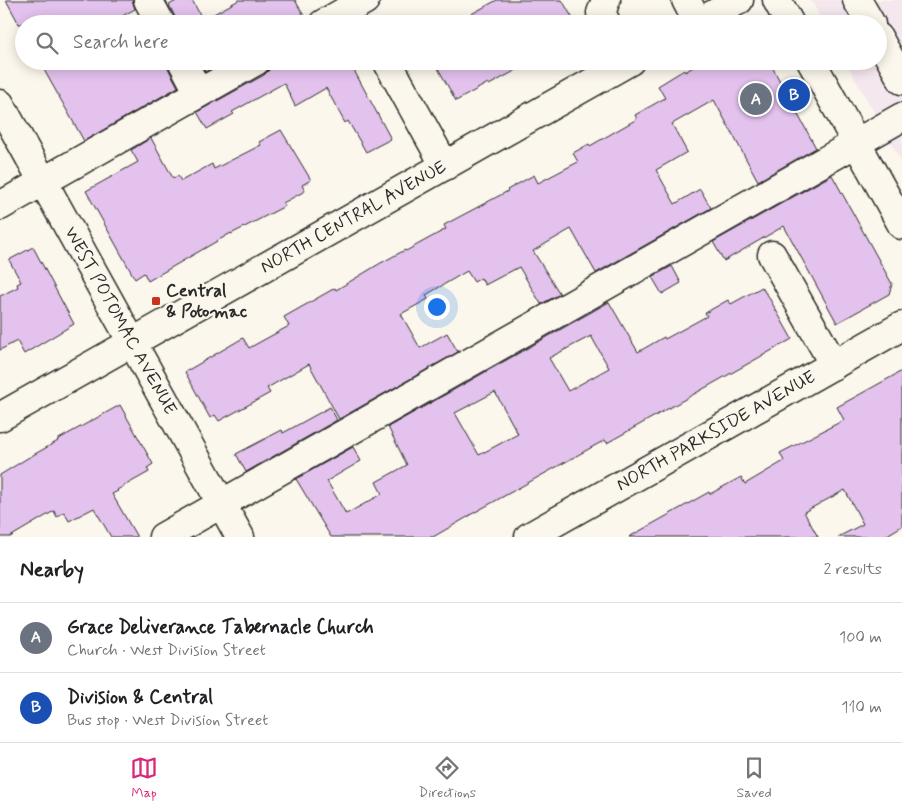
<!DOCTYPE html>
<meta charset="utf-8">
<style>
body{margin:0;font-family:Mynerve,sans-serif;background:#f6f6f6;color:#202124}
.you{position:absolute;left:436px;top:306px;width:18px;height:18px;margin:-12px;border:4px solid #fff;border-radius:50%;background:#1a73e8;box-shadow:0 0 0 8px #1a73e833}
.badge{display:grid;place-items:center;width:32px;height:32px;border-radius:50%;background:#db2777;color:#fff;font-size:16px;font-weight:700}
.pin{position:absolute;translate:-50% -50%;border:2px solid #fff;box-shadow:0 1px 5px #0006}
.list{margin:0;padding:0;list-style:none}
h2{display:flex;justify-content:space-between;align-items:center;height:65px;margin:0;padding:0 20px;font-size:21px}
h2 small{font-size:16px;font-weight:400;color:#757577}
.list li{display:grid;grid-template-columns:32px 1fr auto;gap:15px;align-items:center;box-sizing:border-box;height:70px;padding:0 20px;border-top:1px solid #e0e0e0}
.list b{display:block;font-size:19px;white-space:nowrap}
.list p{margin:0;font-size:16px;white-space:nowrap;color:#757577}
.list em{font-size:16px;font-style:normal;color:#757577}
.icon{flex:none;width:28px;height:28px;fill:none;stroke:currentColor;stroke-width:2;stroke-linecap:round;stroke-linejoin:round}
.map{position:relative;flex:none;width:902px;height:537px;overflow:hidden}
.search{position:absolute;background:#fff;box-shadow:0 2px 12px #0003;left:15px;right:15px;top:15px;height:55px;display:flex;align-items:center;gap:12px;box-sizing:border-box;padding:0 18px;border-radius:28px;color:#757577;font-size:19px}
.sheet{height:205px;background:#fff}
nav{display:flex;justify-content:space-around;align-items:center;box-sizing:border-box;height:70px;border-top:1px solid #e0e0e0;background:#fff;font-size:14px;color:#757577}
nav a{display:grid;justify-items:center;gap:2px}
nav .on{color:#db2777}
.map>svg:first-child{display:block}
.built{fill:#f4e7ed}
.building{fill:#e3c2ee;stroke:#2b2b2b;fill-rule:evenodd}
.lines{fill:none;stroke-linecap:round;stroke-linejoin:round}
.minor-casing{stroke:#2b2b2b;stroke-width:31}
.major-casing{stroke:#2b2b2b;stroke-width:31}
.minor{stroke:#fbf7ec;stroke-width:28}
.major{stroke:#fbf7ec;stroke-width:28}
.poi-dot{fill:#c8321e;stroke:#fbf7ec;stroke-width:2}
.labels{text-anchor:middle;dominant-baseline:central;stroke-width:5;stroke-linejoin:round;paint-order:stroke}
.street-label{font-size:18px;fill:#2b2b2b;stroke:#fbf7ec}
.poi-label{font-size:18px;font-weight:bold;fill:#2b2b2b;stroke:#fbf7ec;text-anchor:start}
</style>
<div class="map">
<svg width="902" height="537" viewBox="0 0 902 537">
<rect width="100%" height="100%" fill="#fbf7ec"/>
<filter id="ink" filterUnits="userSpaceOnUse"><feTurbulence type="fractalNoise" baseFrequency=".02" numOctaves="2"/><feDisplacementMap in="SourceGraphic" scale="10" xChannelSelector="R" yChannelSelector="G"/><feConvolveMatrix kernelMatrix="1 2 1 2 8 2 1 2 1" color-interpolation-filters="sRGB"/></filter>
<g filter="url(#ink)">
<polygon class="built" points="811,0 902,0 902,162 845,61 878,61 878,24 824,24"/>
<g class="building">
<polygon points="6,0 132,0 135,9 108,24 19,24"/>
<polygon points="178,0 192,0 203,20 239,0 295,0 308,23 307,24 177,24 175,17 169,5"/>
<polygon points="497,0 562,0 576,24 453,24"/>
<polygon points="39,61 166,61 168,68 178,87 84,141"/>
<polygon points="200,61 224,61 205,72"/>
<polygon points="283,61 349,61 391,139 366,152 348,121 345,123 326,88 295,106 284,83 232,112 234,114 207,129 197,112 264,75 270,69"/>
<polygon points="434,61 533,61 489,85 488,83 456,101"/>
<polygon points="703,61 769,61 816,148 758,181 714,100 672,124 687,152 656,170 675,204 700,189 711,208 596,273 571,229 533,251 560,294 541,304 519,267 485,285 481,278 474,282 467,271 426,295 428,299 401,314 420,348 447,333 458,352 339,419 309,364 267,388 270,393 219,421 215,415 210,418 185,372 243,338 249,348 289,326 284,317 335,288 336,290 379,264 405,250 406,251 446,229 444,225 508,191 507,190 534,175 538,183 578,162 573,153 589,144 590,146 637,119 635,115 665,98 658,86 684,70 685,72"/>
<polygon points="281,130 311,180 302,185 305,191 283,203 285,206 231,234 231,233 148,281 144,273 135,279 86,191 138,162 131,150 151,138 173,178 178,176 181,181 212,164 214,169 261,145 259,142"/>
<polygon points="832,175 892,284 889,294 837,323 784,226 724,261 713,242"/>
<polygon points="33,247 74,324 24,354 17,341 0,350 0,296 18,287 17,284 21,282 9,260"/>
<polygon points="672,266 681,283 662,294 652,277"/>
<path d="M762 287 766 294H767L792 339 607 443 605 440 470 515H471L433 537H331L296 479 353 447 361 461 327 481 346 514 382 494 376 482 407 465 388 427 609 302 638 352 664 337 665 339 707 316 705 313 728 300 731 304ZM591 336 609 368 568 391 549 358ZM495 392 518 434 479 455 455 413Z"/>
<polygon points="902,371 902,526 884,537 838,537 863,524 845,490 804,512 818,537 629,537 709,492 710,494 741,477 745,484 784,461 780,453 844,420 837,407"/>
<polygon points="120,405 153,464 147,468 149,472 117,490 118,491 112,494 137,537 111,537 94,508 69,521 64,512 57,517 54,511 10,537 0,537 0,475 26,459 58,441 57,440"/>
<polygon points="330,407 337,420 246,472 236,454 282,430 283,433"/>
</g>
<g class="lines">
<g class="minor-casing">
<g id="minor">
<polyline points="148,0 161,24"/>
<polyline points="606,0 601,13 607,24"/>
<polyline points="686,0 698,23"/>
<polyline points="857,0 871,24"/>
<polyline points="323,24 365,0"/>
<polyline points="696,24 739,0"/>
<polyline points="878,37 902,80"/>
<polyline points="182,61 199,93"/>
<polyline points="387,61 445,166"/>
<path id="s1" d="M0 104 240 537"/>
<polyline points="0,206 256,61"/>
<polyline points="772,255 834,365"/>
<path id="s2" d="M0 417 630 61"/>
<polyline points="163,537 902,117"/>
<path id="s3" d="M529 537 902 326"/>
</g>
</g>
<g class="major-casing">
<g id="major">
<polyline points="777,0 790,24"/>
<polyline points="811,61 902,225"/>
</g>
</g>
<use href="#minor" class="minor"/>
<use href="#major" class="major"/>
</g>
</g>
<rect class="poi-dot" x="151" y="296" width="10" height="10" rx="2.5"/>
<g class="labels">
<g class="street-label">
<text stroke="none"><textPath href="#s2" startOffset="406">NORTH CENTRAL AVENUE</textPath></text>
<text stroke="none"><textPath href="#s1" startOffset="248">WEST POTOMAC AVENUE</textPath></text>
<text stroke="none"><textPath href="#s3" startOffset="215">NORTH PARKSIDE AVENUE</textPath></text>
</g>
<g class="poi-label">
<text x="166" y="291">Central<tspan x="166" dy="21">&amp; Potomac</tspan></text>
</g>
</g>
</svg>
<div class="you"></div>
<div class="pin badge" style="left:756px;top:99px;background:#6b7280">A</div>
<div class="pin badge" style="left:794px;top:95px;background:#1a4fb4">B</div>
<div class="search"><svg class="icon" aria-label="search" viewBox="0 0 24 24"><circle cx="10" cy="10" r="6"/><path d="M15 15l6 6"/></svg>Search here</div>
</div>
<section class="sheet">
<h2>Nearby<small>2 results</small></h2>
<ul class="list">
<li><span class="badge" style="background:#6b7280">A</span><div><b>Grace Deliverance Tabernacle Church</b><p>Church · West Division Street</p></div><em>100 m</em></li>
<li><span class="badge" style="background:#1a4fb4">B</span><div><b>Division &amp; Central</b><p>Bus stop · West Division Street</p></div><em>110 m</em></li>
</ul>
</section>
<nav>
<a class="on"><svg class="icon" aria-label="map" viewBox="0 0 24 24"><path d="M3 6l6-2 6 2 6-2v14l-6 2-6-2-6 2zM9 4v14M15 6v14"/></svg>Map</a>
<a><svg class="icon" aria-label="directions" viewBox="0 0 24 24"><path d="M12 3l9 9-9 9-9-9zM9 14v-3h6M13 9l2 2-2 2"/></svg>Directions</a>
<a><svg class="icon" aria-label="saved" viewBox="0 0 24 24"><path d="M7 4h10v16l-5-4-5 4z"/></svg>Saved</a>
</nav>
